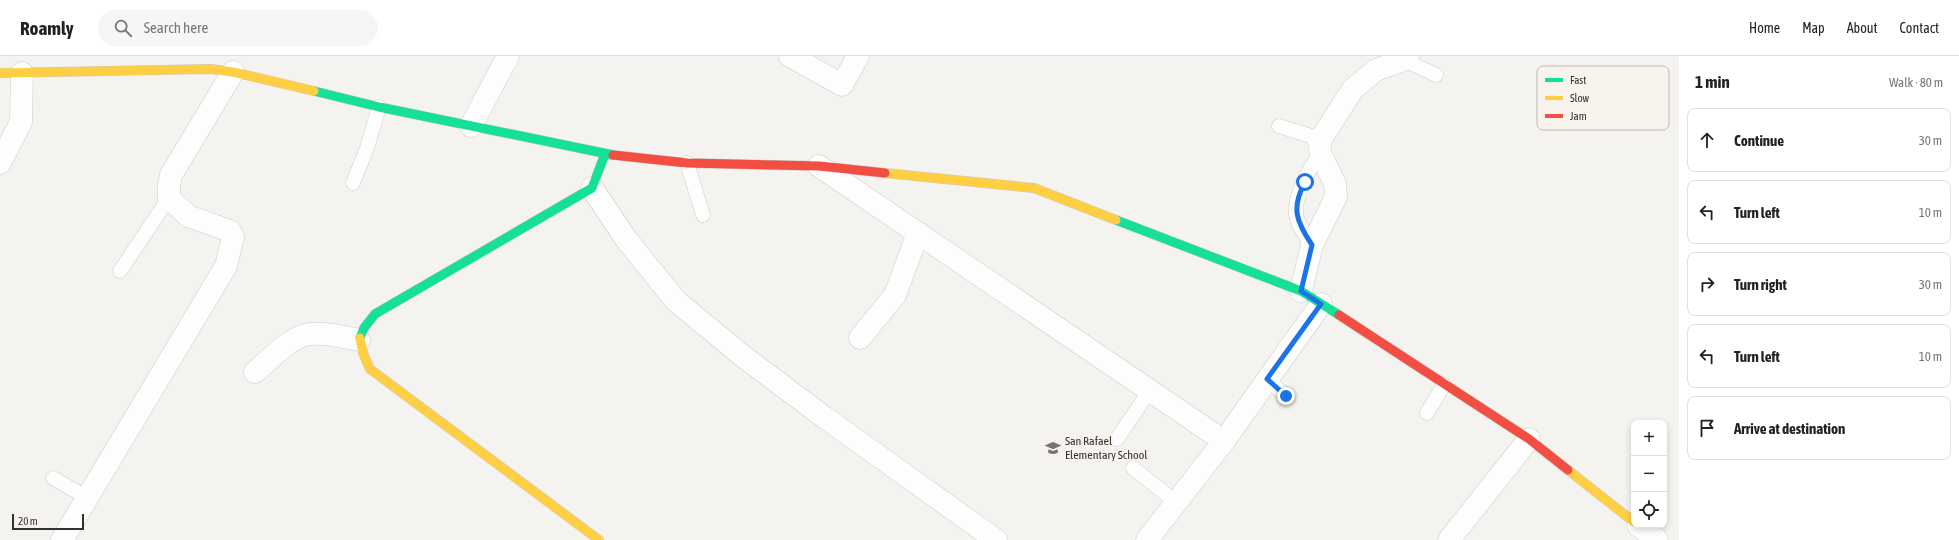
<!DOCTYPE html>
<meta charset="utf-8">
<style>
body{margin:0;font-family:"Asap Condensed",sans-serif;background:#f6f6f6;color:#222}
.controls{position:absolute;right:12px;bottom:12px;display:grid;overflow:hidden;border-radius:8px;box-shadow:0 2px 6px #0003}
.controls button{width:36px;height:36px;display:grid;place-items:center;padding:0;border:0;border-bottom:1px solid #e0e0e0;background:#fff;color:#222;font:20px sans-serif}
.scale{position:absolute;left:12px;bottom:10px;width:72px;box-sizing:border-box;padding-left:4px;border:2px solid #33312f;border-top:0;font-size:11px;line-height:14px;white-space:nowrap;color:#33312f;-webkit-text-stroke:3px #f8f3ed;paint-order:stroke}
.stop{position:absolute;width:12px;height:12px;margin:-9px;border:3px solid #1a73e8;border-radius:50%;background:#fff}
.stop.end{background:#1a73e8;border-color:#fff;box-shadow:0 1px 4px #0008}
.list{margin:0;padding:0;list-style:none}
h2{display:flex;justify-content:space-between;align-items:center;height:52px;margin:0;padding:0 16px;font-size:17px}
h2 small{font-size:13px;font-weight:400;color:#767676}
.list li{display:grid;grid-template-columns:26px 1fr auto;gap:12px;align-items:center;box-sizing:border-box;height:64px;margin:0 8px 8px;padding:0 8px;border:1px solid #e0e0e0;border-radius:8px}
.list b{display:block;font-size:15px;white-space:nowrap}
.list em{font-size:13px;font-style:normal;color:#767676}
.icon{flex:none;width:22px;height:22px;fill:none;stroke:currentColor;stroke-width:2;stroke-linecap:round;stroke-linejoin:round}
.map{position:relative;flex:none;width:1679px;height:484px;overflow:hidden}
header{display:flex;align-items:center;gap:24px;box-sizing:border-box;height:56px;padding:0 20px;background:#fff;border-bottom:1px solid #e0e0e0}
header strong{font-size:19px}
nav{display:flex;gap:22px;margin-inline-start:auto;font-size:14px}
.search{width:280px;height:36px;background:#f6f6f6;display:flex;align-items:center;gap:10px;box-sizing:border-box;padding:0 14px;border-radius:22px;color:#767676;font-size:15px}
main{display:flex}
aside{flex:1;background:#fff}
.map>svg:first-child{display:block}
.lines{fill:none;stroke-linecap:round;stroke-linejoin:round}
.lane-casing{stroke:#cdcbc9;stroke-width:15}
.street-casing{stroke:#cdcbc9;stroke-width:23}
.fast-casing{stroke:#cdcbc9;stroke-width:10}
.slow-casing{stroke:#cdcbc9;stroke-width:10}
.jam-casing{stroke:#cdcbc9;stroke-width:10}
.lane{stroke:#fefdfd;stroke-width:14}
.street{stroke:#fefdfd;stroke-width:22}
.fast{stroke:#16e098;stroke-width:9}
.slow{stroke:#ffcf43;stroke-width:9}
.jam{stroke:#f24e42;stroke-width:9}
.route{stroke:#1a73e8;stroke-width:5}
.labels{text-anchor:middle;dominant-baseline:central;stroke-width:4;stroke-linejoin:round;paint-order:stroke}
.poi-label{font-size:12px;fill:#33312f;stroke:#f8f3ed;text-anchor:start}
.key{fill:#f8f3ed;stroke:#bdb9b4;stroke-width:1}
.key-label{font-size:11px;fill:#33312f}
</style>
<header>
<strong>Roamly</strong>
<div class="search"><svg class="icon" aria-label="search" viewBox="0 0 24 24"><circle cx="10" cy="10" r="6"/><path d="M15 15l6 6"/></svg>Search here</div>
<nav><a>Home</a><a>Map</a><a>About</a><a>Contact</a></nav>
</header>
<main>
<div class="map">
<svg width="1679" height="484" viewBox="0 0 1679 484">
<rect width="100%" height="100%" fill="#f5f3f0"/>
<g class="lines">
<g class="lane-casing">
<g id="lane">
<polyline points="1404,4 1436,19"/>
<polyline points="1279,70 1311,80 1319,86"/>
<polyline points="687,107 703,159"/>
<polyline points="353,127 367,92 379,51"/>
<path d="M1312 189C1306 180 1297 169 1296 158 1294 143 1309 109 1321 99"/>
<polyline points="120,215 169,142"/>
<polyline points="1267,323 1286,340"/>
<polyline points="1427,357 1444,329"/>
<polyline points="1117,383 1150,334"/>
<polyline points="1133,412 1177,447"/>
<polyline points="53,422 86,441"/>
</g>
</g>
<g class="street-casing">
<g id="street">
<polyline points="790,0 842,29 858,0"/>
<polyline points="471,70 508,0"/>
<polyline points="0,107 21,66 22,17"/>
<polyline points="819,110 1224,385"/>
<polyline points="592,132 626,183 676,245 744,301 824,361 996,484"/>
<polyline points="1301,235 1312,189 1336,141 1335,128 1321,99 1319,86 1353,33 1376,14 1404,4 1408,0"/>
<polyline points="860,282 895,239 918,177"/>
<path d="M255 316C271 303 288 282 309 278 325 276 343 281 359 284"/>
<polyline points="1638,469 1657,484"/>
<polyline points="62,484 226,210 233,181 230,175 188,160 169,142 169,130 171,119 233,16"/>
<polyline points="1147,484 1224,385 1321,248"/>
<polyline points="1449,484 1529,383"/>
</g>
</g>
<g class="fast-casing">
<g id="fast">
<polyline points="314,35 379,51 613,99"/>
<polyline points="1116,164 1301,235 1339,259"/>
<polyline points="360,282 364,272 375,258 592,132 605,98"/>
</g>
</g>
<g class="slow-casing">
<g id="slow">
<polyline points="0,17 211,13 233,16 314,35"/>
<polyline points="885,117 1034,132 1116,164"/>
<polyline points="360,282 363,297 370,313 599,484"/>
<polyline points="1568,414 1634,466"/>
</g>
</g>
<g class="jam-casing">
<g id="jam">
<polyline points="613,99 687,107 819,110 885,117"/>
<polyline points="1339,259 1529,383 1568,414"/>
</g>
</g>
<use href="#lane" class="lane"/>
<use href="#street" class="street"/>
<use href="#fast" class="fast"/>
<use href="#slow" class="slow"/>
<use href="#jam" class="jam"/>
</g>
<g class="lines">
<path class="route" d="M1286 340 1267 323 1321 248 1301 235 1312 189C1296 165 1291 152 1305 126"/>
</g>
<defs>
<g id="school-bare" transform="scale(1.2)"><path d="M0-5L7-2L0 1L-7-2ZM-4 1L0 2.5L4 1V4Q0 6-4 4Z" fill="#777573" stroke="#f8f3ed" stroke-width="2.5" paint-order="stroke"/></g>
</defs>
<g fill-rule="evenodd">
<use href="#school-bare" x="1053" y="392"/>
</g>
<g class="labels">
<g class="poi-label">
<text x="1065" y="385">San Rafael<tspan x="1065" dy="14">Elementary School</tspan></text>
</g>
</g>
<rect x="1537" y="10" width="132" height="64" rx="6" class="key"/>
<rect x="1545" y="22" width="18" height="4" fill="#16e098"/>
<rect x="1545" y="40" width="18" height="4" fill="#ffcf43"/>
<rect x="1545" y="58" width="18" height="4" fill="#f24e42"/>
<g class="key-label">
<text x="1570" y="28">Fast</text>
<text x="1570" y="46">Slow</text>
<text x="1570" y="64">Jam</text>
</g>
</svg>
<div class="controls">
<button>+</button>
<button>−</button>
<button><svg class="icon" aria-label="locate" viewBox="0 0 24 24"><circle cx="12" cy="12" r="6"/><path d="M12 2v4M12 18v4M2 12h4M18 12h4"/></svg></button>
</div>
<div class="scale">20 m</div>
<div class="stop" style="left:1305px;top:126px"></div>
<div class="stop end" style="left:1286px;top:340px"></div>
</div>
<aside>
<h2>1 min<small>Walk · 80 m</small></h2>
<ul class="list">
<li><svg class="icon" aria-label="ahead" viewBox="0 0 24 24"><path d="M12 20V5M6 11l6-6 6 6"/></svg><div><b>Continue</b></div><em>30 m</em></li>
<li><svg class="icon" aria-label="left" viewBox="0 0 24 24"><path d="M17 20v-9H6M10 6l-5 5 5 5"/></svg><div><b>Turn left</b></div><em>10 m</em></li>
<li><svg class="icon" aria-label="right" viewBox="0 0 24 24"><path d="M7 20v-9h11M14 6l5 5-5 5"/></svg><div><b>Turn right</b></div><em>30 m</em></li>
<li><svg class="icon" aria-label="left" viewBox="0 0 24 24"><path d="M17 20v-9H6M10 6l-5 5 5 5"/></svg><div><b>Turn left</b></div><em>10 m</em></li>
<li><svg class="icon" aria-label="arrive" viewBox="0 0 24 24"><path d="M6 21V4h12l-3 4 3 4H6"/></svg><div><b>Arrive at destination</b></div></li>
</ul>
</aside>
</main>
